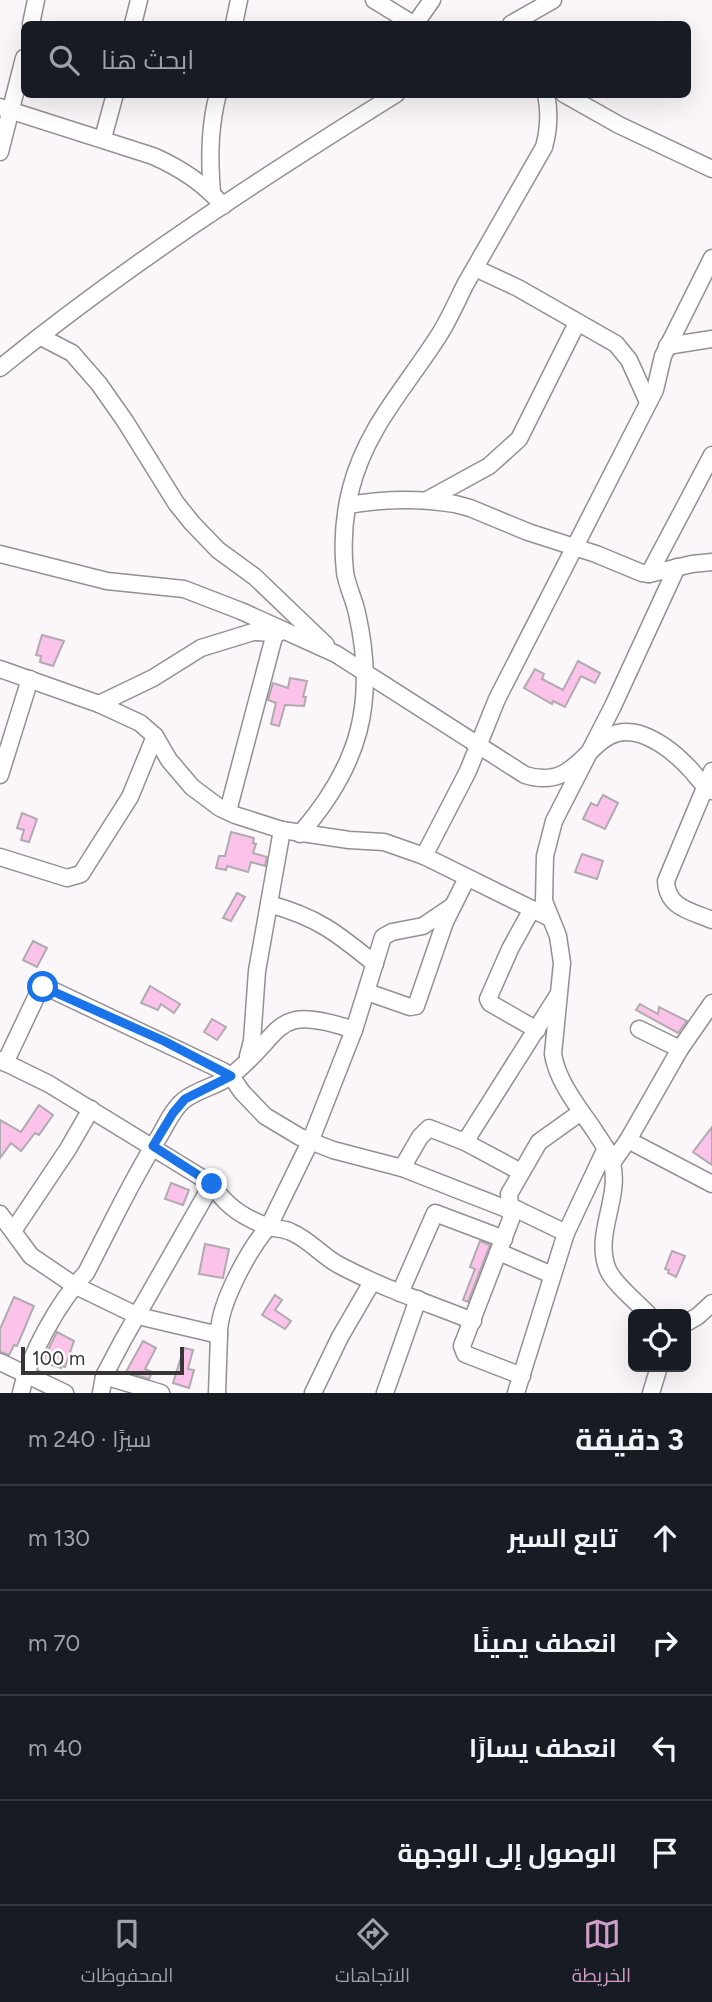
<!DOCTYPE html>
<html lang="ar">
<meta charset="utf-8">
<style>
body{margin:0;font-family:Figtree,Cairo,sans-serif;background:#242831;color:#f1f3f6;direction:rtl}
.controls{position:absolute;right:21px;bottom:21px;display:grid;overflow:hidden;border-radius:10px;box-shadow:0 7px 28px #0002}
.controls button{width:63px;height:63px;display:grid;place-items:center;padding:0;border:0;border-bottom:2px solid #363941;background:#171b24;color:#f1f3f6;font:35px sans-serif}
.scale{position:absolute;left:21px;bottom:18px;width:163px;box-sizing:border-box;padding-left:7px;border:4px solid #373637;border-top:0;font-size:19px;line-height:24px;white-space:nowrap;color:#373637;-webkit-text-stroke:5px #fff;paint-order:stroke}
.stop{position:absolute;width:21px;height:21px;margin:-16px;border:5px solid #1a73e8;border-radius:50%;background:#fff}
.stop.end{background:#1a73e8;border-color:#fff;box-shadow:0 2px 7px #0008}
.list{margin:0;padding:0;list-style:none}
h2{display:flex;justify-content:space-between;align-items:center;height:91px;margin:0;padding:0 28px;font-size:30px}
h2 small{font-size:23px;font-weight:400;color:#9ea1a6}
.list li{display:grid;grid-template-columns:46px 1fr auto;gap:21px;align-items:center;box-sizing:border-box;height:105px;padding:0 28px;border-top:2px solid #363941}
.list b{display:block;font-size:26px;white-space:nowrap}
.list em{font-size:23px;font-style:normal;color:#9ea1a6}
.icon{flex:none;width:38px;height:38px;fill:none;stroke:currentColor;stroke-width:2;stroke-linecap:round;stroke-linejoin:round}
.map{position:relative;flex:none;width:712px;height:1393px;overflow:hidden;direction:ltr}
.search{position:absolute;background:#171b24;box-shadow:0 7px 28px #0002;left:21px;right:21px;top:21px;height:77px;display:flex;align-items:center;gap:18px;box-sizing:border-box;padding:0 24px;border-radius:10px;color:#9ea1a6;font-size:26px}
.sheet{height:511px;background:#171b24}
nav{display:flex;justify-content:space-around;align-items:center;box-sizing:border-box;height:98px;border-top:2px solid #363941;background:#171b24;font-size:19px;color:#9ea1a6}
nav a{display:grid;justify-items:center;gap:4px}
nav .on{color:#cf9cc6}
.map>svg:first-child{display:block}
.building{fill:#fcc3ea;stroke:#afabae;stroke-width:2}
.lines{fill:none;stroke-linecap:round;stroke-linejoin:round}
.minor-casing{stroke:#948f92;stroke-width:19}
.minor{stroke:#fff;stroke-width:16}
.route{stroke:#1a73e8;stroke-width:9}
</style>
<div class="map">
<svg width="712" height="1393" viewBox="0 0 712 1393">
<rect width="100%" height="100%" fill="#fbf6f9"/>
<g class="building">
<polygon points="42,635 64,641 53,666 40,662 41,656 36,655"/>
<polygon points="578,661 600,673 595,683 581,676 565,707 553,701 552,704 524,688 535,669 544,674 542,679 563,690"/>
<polygon points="290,678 307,681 303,697 306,697 304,706 285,705 279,726 271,724 276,703 268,700 273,683 288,688"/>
<polygon points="603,795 618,803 605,829 583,819 591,803 597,806"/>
<polygon points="22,813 37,819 29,842 21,840 24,830 17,828"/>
<polygon points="231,832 254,838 253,843 256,844 253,853 267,857 265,866 251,862 248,872 227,866 226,870 216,868 219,856 225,856"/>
<polygon points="582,854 603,861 597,879 575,872"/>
<polygon points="237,893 245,897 231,921 223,918"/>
<polygon points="33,941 47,948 37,967 23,960"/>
<polygon points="150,986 180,1004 174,1013 161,1004 158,1010 141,1003"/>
<polygon points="640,1004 658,1014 659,1007 687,1021 678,1033 636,1010"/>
<polygon points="212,1019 226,1027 217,1040 204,1032"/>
<polygon points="39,1105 53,1115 39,1135 35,1133 21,1151 11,1143 0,1158 0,1120 21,1132"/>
<polygon points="712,1127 712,1165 693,1152"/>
<polygon points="171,1183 189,1190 183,1205 165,1199"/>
<polygon points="480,1241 490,1245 468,1302 463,1300 475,1269 470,1267"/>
<polygon points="205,1244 229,1249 223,1278 199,1274"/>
<polygon points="672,1251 685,1256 676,1277 668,1273 669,1270 665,1269"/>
<polygon points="275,1295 282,1300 275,1310 291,1321 285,1329 262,1315"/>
<polygon points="14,1297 34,1306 17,1346 14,1345 9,1355 0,1352 0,1329"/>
<polygon points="57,1332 74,1341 65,1367 62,1366 61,1368 42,1362"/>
<polygon points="143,1341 156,1348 145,1369 152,1372 149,1379 126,1372"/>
<polygon points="184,1348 193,1350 188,1369 194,1370 189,1388 173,1383"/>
</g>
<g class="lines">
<g class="minor-casing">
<g id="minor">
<polyline points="374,0 413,24"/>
<polyline points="31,24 36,0"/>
<polyline points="133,24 139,0"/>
<polyline points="234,24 239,0"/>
<polyline points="415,24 432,0"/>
<polyline points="511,24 553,0"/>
<polyline points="564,94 619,125 712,169"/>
<path d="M0 107 153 156C178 167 205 184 223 206"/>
<polyline points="103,138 115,94"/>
<polyline points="0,152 24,58"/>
<path d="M212 192C209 159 209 127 218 94"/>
<polyline points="475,268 518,288 616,344 629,360 648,402"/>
<polyline points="41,337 72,353 99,384 125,421 176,503 192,523 218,550 255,577 326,645"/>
<polyline points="667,346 712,339"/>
<path d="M0 368C124 267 260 179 396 94"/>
<polyline points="427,500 489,466 519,439 577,323"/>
<path d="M348 505C383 499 419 498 455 504L470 508 528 532 596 554 642 573 649 574 692 564 712 562"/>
<path d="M0 554 107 581 184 589 241 611 336 654 525 775C586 794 587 719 640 734 658 740 676 754 689 768 697 776 702 786 712 791"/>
<polyline points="649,574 712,455"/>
<polyline points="0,669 99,704 140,723 155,736 169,760 192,787 220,808 235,815 282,830 349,840 384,842 424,856 548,917"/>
<polyline points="99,704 153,678 201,648 253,632 279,633"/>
<path d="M712 771 666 881C667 908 691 911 712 920"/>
<polyline points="0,775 30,679"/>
<polyline points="228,811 275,633"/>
<path d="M300 834C360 765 377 702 357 613 354 599 347 586 345 572 342 544 344 515 351 488 367 426 408 385 441 332 450 317 457 301 465 285 491 239 518 193 544 147 549 129 550 113 546 94"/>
<polyline points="424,856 468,771 497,699 655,390 663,356 712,258"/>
<polyline points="0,857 67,878 81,874 130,797 155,736"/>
<path d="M269 904C317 917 337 933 375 964"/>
<polyline points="532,909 510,949 488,999 490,1003 537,1030"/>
<polyline points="367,992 410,1007 416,1006 445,922 467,878"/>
<polyline points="639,1029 680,1049"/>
<polyline points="248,1056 252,1041 257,971 282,830"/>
<path d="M0 1060 49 1084 212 1184C225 1206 245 1219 270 1227 277 1229 285 1229 291 1232 310 1240 322 1256 339 1265 382 1288 428 1303 473 1321"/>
<polyline points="5,1063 39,991 46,987 223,1071 231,1076 242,1092 265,1116 300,1137 333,1150 402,1168 512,1211"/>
<polyline points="628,1140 712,1184"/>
<polyline points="465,1142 558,995"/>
<polyline points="612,1163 628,1140 680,1049 712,1003"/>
<polyline points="402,1168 420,1137 429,1128 465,1142 521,1172"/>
<polyline points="510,1206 566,1233"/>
<polyline points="0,1214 31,1256 74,1285 138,1316 219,1335 217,1393"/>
<polyline points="13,1231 68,1149 91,1109"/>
<polyline points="499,1252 552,1275"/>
<polyline points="400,1293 435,1213 504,1239"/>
<path d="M648 1314C637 1302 614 1284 608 1270 593 1235 621 1199 612 1163 609 1151 601 1141 594 1130 579 1108 557 1081 553 1054L562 963 558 936 544 901 545 856 554 821 613 706 677 567"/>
<polyline points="686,1323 698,1316 712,1303"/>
<path d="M219 1335C218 1305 249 1249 269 1226L310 1142 354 1030 383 937 392 932 423 926 451 907"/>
<polyline points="0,1362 65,1393"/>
<polyline points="104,1376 161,1393"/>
<polyline points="522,1376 465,1354 462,1346 511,1219 509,1194 539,1142 581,1112"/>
<path d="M21 1393C29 1355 59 1301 86 1273 110 1227 132 1179 160 1135 167 1123 173 1109 184 1100 198 1089 218 1086 232 1075 286 1032 271 1002 354 1030"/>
<polyline points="101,1393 104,1376 123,1340 212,1184"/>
<polyline points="313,1393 340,1337 372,1282"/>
<polyline points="385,1393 418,1299"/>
<polyline points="516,1393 566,1233 606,1148"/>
<polyline points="651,1393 659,1367"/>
</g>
</g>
<use href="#minor" class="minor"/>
</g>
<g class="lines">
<polyline class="route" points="43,987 164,1041 231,1076 185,1099 173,1113 153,1146 212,1184"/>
</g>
</svg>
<div class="controls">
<button><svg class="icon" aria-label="locate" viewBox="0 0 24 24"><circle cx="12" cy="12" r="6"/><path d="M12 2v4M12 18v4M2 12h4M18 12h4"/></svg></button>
</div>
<div class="scale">100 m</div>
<div class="stop" style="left:43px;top:987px"></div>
<div class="stop end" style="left:212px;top:1184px"></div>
<div class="search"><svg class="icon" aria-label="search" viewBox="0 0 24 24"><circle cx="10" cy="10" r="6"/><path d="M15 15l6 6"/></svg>ابحث هنا</div>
</div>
<section class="sheet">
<h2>3 دقيقة<small>سيرًا · 240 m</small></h2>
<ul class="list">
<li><svg class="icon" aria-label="ahead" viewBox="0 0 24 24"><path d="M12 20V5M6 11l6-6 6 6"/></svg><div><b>تابع السير</b></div><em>130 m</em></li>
<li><svg class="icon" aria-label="right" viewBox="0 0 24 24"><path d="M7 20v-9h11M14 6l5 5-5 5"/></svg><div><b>انعطف يمينًا</b></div><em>70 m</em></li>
<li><svg class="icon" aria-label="left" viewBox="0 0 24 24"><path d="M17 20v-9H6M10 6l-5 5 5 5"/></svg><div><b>انعطف يسارًا</b></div><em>40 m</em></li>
<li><svg class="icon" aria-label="arrive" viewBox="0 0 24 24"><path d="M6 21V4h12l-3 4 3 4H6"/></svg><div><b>الوصول إلى الوجهة</b></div></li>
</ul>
</section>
<nav>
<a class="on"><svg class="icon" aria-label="map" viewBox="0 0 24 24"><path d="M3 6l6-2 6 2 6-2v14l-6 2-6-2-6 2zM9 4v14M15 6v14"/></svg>الخريطة</a>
<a><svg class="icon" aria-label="directions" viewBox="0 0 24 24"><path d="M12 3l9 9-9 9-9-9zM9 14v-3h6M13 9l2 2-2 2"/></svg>الاتجاهات</a>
<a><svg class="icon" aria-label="saved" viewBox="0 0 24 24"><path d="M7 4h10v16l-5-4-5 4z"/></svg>المحفوظات</a>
</nav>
